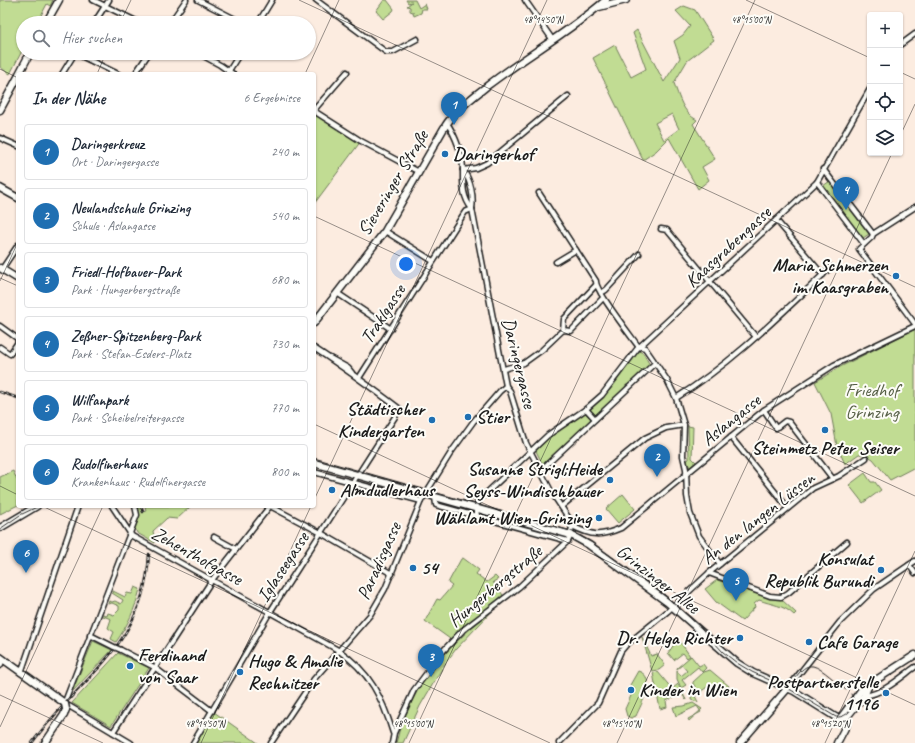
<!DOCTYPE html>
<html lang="de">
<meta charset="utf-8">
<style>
body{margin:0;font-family:Caveat,sans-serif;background:#f2f2f3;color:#1f2937}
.controls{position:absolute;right:12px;top:12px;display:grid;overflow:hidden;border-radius:4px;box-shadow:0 1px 3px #0004}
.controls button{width:36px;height:36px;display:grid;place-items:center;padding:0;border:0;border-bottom:1px solid #e0e1e3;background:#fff;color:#1f2937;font:20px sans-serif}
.you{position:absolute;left:406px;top:264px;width:14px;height:14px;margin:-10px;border:3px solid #fff;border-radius:50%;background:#1a73e8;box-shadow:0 0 0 6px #1a73e833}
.badge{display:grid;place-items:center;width:26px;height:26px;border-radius:50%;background:#1f6fb2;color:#fff;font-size:13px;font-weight:700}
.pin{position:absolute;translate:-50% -33px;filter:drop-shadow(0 1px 2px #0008)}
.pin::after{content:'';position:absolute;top:21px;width:14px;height:12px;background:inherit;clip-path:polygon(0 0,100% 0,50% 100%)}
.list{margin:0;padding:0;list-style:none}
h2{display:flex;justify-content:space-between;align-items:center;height:52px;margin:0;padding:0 16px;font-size:17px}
h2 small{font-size:13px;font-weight:400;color:#747a83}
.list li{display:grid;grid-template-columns:26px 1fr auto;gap:12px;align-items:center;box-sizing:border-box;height:56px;margin:0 8px 8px;padding:0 8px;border:1px solid #e0e1e3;border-radius:4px}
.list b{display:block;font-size:15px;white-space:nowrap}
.list p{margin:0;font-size:13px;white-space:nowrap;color:#747a83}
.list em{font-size:13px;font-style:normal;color:#747a83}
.icon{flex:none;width:22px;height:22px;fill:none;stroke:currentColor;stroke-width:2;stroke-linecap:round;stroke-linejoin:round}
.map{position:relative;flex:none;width:915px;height:743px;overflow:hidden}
.search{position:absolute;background:#fff;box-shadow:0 1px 3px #0004;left:16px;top:16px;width:300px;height:44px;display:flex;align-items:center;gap:10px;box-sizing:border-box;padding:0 14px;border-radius:22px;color:#747a83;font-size:15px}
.panel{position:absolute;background:#fff;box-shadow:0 1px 3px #0004;left:16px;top:72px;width:300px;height:436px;border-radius:4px}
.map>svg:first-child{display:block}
.green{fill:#c1dc93;stroke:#6e7c58;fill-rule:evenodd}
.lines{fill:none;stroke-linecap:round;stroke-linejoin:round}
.street-casing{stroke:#1c1c1c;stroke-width:7}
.secondary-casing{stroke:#1c1c1c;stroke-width:9}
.street{stroke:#fdfcf7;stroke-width:4}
.secondary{stroke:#fdfcf7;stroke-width:6}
.tram{stroke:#1c1c1c;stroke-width:1}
.rail-casing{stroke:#1c1c1c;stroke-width:2.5}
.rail{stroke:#fdfcf7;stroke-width:1;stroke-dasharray:3;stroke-linecap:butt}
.street-bridge-casing{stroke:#1c1c1c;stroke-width:7;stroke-linecap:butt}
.secondary-bridge-casing{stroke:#1c1c1c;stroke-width:9;stroke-linecap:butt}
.street-bridge{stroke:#fdfcf7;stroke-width:4}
.secondary-bridge{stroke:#fdfcf7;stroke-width:6}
.ticks{fill:none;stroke:#1c1c1c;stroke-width:1;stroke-opacity:0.45}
.poi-dot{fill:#1f6fb2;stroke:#fdfcf7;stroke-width:1.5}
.labels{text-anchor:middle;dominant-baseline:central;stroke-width:4;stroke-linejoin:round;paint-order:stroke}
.poi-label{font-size:19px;font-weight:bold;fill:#1c1c1c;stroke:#fdfcf7;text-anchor:start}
.street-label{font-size:19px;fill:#1c1c1c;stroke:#fdfcf7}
.park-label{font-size:19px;fill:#565f46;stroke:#fdfcf7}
.ticks-label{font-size:10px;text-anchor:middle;fill:#1c1c1c;stroke:#fdfcf7;stroke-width:4;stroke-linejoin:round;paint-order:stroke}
</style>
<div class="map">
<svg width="915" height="743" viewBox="0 0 915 743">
<rect width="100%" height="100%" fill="#fcece0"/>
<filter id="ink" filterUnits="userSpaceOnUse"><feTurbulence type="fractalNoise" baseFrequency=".025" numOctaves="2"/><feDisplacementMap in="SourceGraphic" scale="8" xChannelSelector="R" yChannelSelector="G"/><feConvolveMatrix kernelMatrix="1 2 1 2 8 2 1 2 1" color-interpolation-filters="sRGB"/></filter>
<g filter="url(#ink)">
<g class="green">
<polygon points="0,0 53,0 50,6 47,4 37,23 23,23 23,49 10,74 0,67"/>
<polygon points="384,0 387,0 394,9 393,11 383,19 376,11"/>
<polygon points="406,0 415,0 419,8 425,4 427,9 422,9 421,13 414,16 413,12 410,11 410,7 407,6 412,2 408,3"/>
<path d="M684 6 695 10 714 40 687 61 674 83C679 97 683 113 697 120L693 124 715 159 702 167 709 180 698 189 669 138 656 151 643 160 593 58 615 45 631 77 646 69 633 33 637 30 664 82 680 58 674 41 683 35 690 26 676 11ZM672 114 679 129 664 140 655 123Z"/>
<polygon points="314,112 361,141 314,204"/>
<polygon points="830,181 869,234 863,238 823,186"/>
<polygon points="915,329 915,467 890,480 873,459 866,455 859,454 845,464 837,446 831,414 815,382 840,367"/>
<polygon points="639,351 643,353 650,365 628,385 626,385 624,390 596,415 590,410 610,390"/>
<polygon points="585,413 591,419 589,422 543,465 536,451 551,436"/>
<polygon points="688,426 693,427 692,458 696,462 690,467 686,461 689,459"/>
<polygon points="13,471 18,482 18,505 0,514 0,477"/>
<polygon points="865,473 871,482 875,482 881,490 863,503 849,485"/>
<polygon points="623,494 635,509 618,523 606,509"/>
<polygon points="136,506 140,506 142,512 146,511 145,506 191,506 177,519 167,518 153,531 155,543 137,533 134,526 139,514"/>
<polygon points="463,558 479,570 476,574 487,582 495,576 498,579 493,582 503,595 450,639 425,621 437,599 440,600 452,586 448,583 461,559"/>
<path d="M717 580 770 598 781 599 796 613 794 615C784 605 772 605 759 600L754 604 755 607 742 621 716 602 705 589Z"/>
<path d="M135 587 140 589C135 609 128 625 116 642L111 639 114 632 108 628 111 619 103 616V614L107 616 108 613 114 615 119 610V606L112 603 108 604 109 601 112 602 115 601 121 604 123 600 112 593 113 591 125 597 127 593 132 594Z"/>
<path d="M499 604 456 649 444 665 420 706 403 743H396C411 681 452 643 499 604Z"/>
<polygon points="642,637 651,656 657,654 665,665 659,670 652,671"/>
<polygon points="93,641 112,650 72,692"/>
<polygon points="675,643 681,643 690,656 687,658 683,653 674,660 668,653"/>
<polygon points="118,653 149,668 111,726 72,703"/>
<polygon points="691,656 699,666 703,664 706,668 702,672 698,667 682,680 686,685 681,688 677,679 677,671 681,676 687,671 682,665 677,669 677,668"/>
<polygon points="710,670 729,686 723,692 711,692 715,689 711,684 695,696 698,702 691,700 692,692 696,687 693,684 693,682 704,672"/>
<path d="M638 671C658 677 641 704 636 716L631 718 627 716 625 709 634 689 630 685Z"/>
<polygon points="658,672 672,689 678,684 686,700 682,694 666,701 667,707 660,709 653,673"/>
<polygon points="693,703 702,709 689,721 688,719 701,712 697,706 676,716 673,707 684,706"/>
<polygon points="214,712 258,743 196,743"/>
</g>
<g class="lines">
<g class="street-casing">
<g id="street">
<polyline points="93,0 140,23"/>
<polyline points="198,0 243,23"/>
<polyline points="316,0 386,52 393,52 417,39"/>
<polyline points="525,0 552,39"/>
<polyline points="94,23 109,0"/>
<polyline points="170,23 186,0"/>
<polyline points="258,23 272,0"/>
<polyline points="900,45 915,34"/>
<polyline points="75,53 118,74"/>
<polyline points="198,53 220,65 233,74"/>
<polyline points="62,74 75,53"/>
<polyline points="135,74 149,53"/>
<polyline points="227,74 240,53"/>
<polyline points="314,110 347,72"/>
<polyline points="314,111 361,141 419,172"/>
<path d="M447 123C455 135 463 155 463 170 463 185 462 196 472 209"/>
<polyline points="0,138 18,146"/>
<polyline points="823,169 873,234"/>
<polyline points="463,170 476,168 487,163 568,96"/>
<polyline points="817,182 864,244"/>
<path d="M539 193 596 281C595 290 631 336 638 346L645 348 667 380 676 398 684 425 683 456 686 469 687 496 690 513 699 536 720 564"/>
<polyline points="915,207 873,234 872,237 859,249 915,324"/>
<polyline points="776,220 823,275"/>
<polyline points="661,229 667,230 756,337"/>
<polyline points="385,231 433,261"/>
<polyline points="556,262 576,250"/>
<polyline points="2,269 18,245"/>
<polyline points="337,293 391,329"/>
<polyline points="601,293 606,290 639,254"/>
<polyline points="0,326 18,339"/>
<polyline points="563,330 571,331 603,298"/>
<polyline points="0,347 10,354 18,342"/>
<polyline points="330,358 348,368 352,373"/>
<polyline points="504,369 524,363 542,350 563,330 564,319 596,285"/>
<polyline points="359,378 465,212 472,209"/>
<path d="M676 398C734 362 781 314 831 267"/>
<polyline points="586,409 595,419"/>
<polyline points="764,410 776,428 785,421 789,422 833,479"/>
<polyline points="731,437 788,508"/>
<polyline points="540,471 655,363"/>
<polyline points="314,472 421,501"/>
<polyline points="435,497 436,505 568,541"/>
<path d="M112 506 132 536 338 650C370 672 382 697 393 733"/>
<polyline points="270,506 321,533 392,574"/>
<polyline points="562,506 645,438 666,428 684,425"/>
<polyline points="477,516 476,508 479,500 548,435 586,409 602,395 637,349 817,182 870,89"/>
<path d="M572 526C592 536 600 537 621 528L764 410 834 365 915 326"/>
<polyline points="214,537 236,549"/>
<polyline points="909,565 915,573"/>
<polyline points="709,573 770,596 781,597 788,593 847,542"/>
<polyline points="90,635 114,647"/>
<polyline points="121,650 154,667 212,711"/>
<polyline points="0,666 3,660"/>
<polyline points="21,673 78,506"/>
<polyline points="788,688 840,622 874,589 915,561"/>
<path d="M864 696C883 694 900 678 915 667"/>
<polyline points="66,699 137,515 135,506"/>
<polyline points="69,706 131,743"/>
<polyline points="113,732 212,580 270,506"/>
<path d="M193 743 270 612 400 409C372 388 343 367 314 348"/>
<polyline points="271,743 314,679 370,615 385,589 421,501 452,451 473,422 500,391 506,386"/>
<path d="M392 743 394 733 414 690 444 650 463 630 519 587 568 541 571 535 572 523 552 493 526 443 510 391 506 386 472 209C474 196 471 181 463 170"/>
<polyline points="559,743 598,703 621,651 626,645 668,611 709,573 813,488 839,476 866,458"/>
</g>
</g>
<g class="secondary-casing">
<g id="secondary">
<polyline points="599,7 626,0"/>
<polyline points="46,23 59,0"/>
<polyline points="19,74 30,53"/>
<polyline points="0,110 18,77"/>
<polyline points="0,188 18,198"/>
<polyline points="0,268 18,279"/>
<path d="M314 323 385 231 444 128C455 110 472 98 487 86 526 56 569 32 606 0"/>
<polyline points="314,463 571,535 589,545 667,602 737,663 753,673 794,691 837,718 845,719"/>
<polyline points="0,528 37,506"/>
<polyline points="0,657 63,702"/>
<polyline points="840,719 862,689 915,655"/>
<polyline points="845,719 864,696 868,687"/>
<polyline points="45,743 64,715 66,709"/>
<polyline points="740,743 788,688"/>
<polyline points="837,743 846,726 845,719"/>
</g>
</g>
<use href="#street" class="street"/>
<use href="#secondary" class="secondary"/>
<g class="tram">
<path d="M314 458 571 531 591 542 665 595 702 629 723 652 737 663 752 672 791 690 836 717C848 718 858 705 851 694"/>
<polyline points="0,529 20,515 39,506"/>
<path d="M779 683C797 689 797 664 813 666 822 668 838 684 846 690"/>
</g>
<g class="rail-casing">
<g id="rail">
<polyline points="0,392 18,398"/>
<polyline points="141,506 143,512"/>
<path d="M32 743C81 675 144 648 149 554"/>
</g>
</g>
<use href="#rail" class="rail"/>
<g class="street-bridge-casing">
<polyline id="street-bridge" points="114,647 121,650"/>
</g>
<g class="secondary-bridge-casing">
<polyline id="secondary-bridge" points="63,702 65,704 66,709"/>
</g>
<use href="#street-bridge" class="street-bridge"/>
<use href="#secondary-bridge" class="secondary-bridge"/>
</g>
</g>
<path class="ticks" d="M299 0 915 287M746 0 870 58M120 23 131 0M0 69 18 78M900 72 915 79M97 74 106 53M305 74 339 0M900 136 915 104M314 216 915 496M0 278 18 286M0 281 18 242M314 424 915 705M0 486 18 495M314 500 547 0M42 506 550 743M0 695 103 743M0 727 103 506M201 743 311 506M409 743 755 0M617 743 892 153M825 743 915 551"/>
<g class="poi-dot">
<circle cx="445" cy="154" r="4"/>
<circle cx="896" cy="276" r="4"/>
<circle cx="468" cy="417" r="4"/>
<circle cx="432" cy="420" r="4"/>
<circle cx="825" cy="430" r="4"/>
<circle cx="610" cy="480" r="4"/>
<circle cx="332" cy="490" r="4"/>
<circle cx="599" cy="518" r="4"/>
<circle cx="413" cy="568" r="4"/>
<circle cx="881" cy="570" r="4"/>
<circle cx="740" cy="638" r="4"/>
<circle cx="809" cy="642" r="4"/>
<circle cx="130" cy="666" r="4"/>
<circle cx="240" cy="672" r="4"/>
<circle cx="631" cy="690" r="4"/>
<circle cx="886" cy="693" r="4"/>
</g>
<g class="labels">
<g class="poi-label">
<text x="453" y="154">Daringerhof</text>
<text x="888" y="265" text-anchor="end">Maria Schmerzen<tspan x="888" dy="22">im Kaasgraben</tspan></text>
<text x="424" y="409" text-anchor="end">Städtischer<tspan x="424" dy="22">Kindergarten</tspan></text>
<text x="476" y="417">Stier</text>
<text x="825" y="448" text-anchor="middle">Steinmetz Peter Seiser</text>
<text x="602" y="469" text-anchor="end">Susanne Strigl;Heide<tspan x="602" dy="22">Seyss-Windischbauer</tspan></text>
<text x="340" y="490">Almdudlerhaus</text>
<text x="591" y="518" text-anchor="end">Wählamt Wien-Grinzing</text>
<text x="873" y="559" text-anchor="end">Konsulat<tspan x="873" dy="22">Republik Burundi</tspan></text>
<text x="421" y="568">54</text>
<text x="732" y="638" text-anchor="end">Dr. Helga Richter</text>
<text x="817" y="642">Cafe Garage</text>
<text x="138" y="655">Ferdinand<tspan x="138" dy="22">von Saar</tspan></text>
<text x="248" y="661">Hugo &amp; Amalie<tspan x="248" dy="22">Rechnitzer</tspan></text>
<text x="878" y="682" text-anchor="end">Postpartnerstelle<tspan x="878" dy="22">1196</tspan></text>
<text x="639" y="690">Kinder in Wien</text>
</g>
<g class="street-label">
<text transform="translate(393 183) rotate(-59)">Sieveringer Straße</text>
<text transform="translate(728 247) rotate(-43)">Kaasgrabengasse</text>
<text transform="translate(383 314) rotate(-57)">Traklgasse</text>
<text transform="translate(519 363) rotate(76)">Daringergasse</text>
<text transform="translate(731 420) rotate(-39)">Aslangasse</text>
<text transform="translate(758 518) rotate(-38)">An den langen Lüssen</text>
<text transform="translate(197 556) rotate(29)">Zehenthofgasse</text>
<text transform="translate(379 561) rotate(-66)">Paradisgasse</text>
<text transform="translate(283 567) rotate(-57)">Iglaseegasse</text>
<text transform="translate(658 579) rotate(38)">Grinzinger Allee</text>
<text transform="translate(495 586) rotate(-40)">Hungerbergstraße</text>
</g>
<g class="park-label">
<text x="872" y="390">Friedhof<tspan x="872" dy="22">Grinzing</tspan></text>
</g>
</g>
<g class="ticks-label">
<text x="543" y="23">48°14'50"N</text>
<text x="751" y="23">48°15'00"N</text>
<text x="205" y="727">48°14'50"N</text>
<text x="413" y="727">48°15'00"N</text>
<text x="621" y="727">48°15'10"N</text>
<text x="830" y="727">48°15'20"N</text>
</g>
</svg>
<div class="controls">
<button>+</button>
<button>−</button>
<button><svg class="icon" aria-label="locate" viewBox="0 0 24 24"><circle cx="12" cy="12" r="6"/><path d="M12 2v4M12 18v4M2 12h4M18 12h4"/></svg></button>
<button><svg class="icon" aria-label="layers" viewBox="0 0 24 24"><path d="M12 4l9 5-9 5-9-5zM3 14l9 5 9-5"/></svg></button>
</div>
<div class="you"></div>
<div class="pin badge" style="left:454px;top:125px">1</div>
<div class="pin badge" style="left:657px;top:477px">2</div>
<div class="pin badge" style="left:431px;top:677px">3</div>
<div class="pin badge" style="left:846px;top:210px">4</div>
<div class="pin badge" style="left:736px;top:601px">5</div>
<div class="pin badge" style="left:26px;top:573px">6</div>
<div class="search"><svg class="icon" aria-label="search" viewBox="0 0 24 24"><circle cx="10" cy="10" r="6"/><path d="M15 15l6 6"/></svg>Hier suchen</div>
<section class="panel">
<h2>In der Nähe<small>6 Ergebnisse</small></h2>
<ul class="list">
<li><span class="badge">1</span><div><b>Daringerkreuz</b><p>Ort · Daringergasse</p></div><em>240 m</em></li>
<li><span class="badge">2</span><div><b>Neulandschule Grinzing</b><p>Schule · Aslangasse</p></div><em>540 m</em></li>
<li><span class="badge">3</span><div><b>Friedl-Hofbauer-Park</b><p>Park · Hungerbergstraße</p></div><em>680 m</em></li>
<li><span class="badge">4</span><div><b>Zeßner-Spitzenberg-Park</b><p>Park · Stefan-Esders-Platz</p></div><em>730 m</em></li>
<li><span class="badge">5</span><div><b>Wilfanpark</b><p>Park · Scheibelreitergasse</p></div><em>770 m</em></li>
<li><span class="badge">6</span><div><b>Rudolfinerhaus</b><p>Krankenhaus · Rudolfinergasse</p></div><em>800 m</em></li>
</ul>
</section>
</div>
